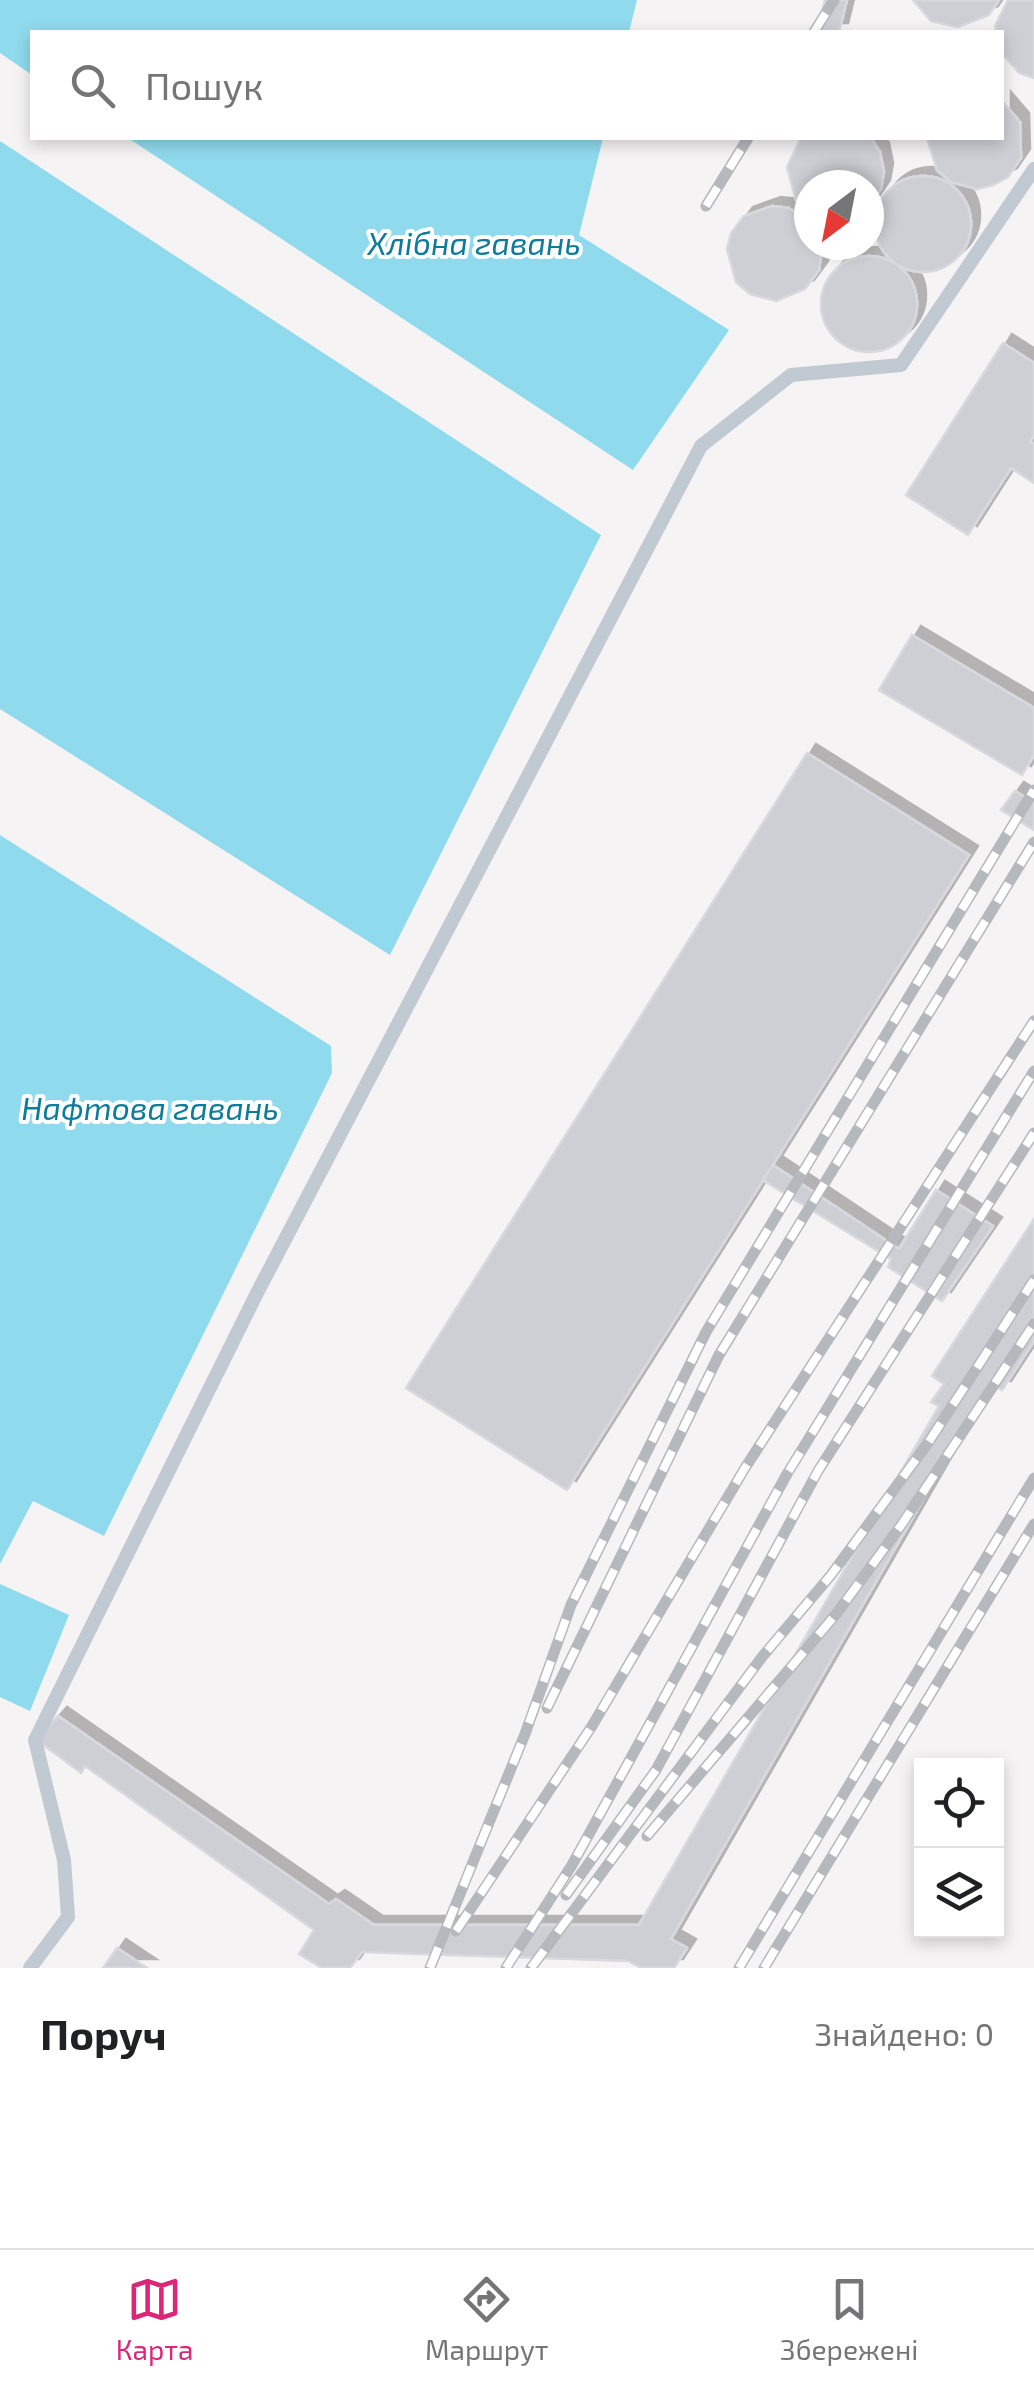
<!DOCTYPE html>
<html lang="uk">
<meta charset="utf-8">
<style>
body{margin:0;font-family:"Exo 2",sans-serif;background:#f2f2f2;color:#202124}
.controls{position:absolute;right:30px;bottom:30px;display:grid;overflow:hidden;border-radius:0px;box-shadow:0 5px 15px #0003}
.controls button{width:90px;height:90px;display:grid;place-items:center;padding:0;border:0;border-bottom:2px solid #e0e0e0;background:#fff;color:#202124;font:50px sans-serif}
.compass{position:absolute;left:794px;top:170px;width:90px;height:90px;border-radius:50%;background:#fff;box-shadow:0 5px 15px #0003;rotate:212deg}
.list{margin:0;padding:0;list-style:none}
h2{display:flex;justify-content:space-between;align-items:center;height:130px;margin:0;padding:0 40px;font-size:42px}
h2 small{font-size:32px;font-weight:400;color:#757577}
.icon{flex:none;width:55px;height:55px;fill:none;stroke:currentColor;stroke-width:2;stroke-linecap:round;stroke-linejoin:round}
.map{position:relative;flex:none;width:1034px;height:1968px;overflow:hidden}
.search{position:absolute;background:#fff;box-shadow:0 5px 15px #0003;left:30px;right:30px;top:30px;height:110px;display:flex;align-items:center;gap:25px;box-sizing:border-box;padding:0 35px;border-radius:0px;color:#757577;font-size:38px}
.sheet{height:280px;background:#fff}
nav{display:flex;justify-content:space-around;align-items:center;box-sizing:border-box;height:140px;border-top:2px solid #e0e0e0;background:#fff;font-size:28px;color:#757577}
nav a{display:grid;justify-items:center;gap:5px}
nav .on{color:#db2777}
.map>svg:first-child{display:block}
.water{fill:#90daee}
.building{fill:#cdcfd5;stroke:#d7d9de;stroke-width:2.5;filter:url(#shadow)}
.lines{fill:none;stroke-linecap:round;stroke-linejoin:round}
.lane{stroke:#c1cad2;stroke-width:14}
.rail-casing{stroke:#b5b8bd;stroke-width:11}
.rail{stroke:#fff;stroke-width:8;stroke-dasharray:22;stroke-linecap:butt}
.labels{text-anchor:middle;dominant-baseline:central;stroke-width:8;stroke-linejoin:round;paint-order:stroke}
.water-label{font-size:32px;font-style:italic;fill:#0c7c9b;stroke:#fff}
</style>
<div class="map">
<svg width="1034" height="1968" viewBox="0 0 1034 1968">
<defs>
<filter id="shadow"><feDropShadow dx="9" dy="-9" stdDeviation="0" flood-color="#0004"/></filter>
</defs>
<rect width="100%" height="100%" fill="#f5f3f3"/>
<g class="water">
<polygon points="0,0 637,0 629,32 32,32 32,75 0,53"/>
<polygon points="128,138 603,138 579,235 729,330 633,470"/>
<polygon points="0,141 601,535 390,955 0,709"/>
<polygon points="0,835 331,1046 332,1073 104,1536 33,1501 0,1564"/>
<polygon points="0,1584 69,1615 30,1711 0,1697"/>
</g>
<g class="building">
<polygon points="825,0 847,0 839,32 817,32"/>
<polygon points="913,0 999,0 989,15 958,27 931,21"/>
<polygon points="1008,0 1034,0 1034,78 1019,73 1002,53 1002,32 996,32 995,26"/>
<polygon points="1002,101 1020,122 1021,158 1008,177 993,185 977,189 951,182 937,170 927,138 1002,138"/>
<polygon points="801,138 871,138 880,152 884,172 881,189 869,206 869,185 809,185 809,211 796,200 787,167"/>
<circle cx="923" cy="224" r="48"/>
<polygon points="772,206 789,208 809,222 809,245 820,245 821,254 819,270 805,289 776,301 750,294 736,282 727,249 731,233 744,216"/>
<circle cx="869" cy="304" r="48"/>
<polygon points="1003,343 1034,363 1034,435 1030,442 1034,444 1034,483 1011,468 968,535 906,495"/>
<polygon points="912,635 1034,708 1034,755 1022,775 879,690"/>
<polygon points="807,753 969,855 567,1490 406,1388"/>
<polygon points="1015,791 1034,803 1034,830 1001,810"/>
<polygon points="773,1165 899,1249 936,1190 993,1226 942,1301 888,1267 891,1259 763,1180"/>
<polygon points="1034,1219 1034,1341 1002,1390 990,1383 671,1939 687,1948 674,1968 642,1968 628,1961 362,1952 350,1968 322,1968 299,1954 314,1930 85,1766 81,1773 37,1740 58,1716 329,1904 336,1899 374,1925 639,1925 939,1406 931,1402 944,1384 932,1376"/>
<polygon points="117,1948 147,1968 103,1968"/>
</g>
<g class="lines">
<polyline class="lane" points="30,1968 68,1917 64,1860 35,1740 257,1293 701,446 791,375 901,365 1034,169"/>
<g class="rail-casing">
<g id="rail">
<polyline points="814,32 834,0"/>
<polyline points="706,206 748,138"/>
<polyline points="547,1708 719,1355 1034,842"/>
<polyline points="647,1836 837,1613 902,1524 1034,1324"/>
<polyline points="566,1895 656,1770 818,1471 1034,1133"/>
<polyline points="456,1931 592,1726 745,1468 1034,1021"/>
<polyline points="430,1968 525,1734 571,1605 706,1332 1034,790"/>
<polyline points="506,1968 572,1865 787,1474 1034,1071"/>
<polyline points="531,1968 762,1657 831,1575 928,1443 1034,1280"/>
<polyline points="739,1968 1034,1478"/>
<polyline points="764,1968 1034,1524"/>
</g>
</g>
<use href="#rail" class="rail"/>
</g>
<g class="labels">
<g class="water-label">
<text x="474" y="242">Хлібна гавань</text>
<text x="150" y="1107">Нафтова гавань</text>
</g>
</g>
</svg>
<div class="controls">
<button><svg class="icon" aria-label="locate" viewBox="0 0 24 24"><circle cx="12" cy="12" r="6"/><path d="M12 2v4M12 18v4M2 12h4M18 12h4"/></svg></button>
<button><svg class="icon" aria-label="layers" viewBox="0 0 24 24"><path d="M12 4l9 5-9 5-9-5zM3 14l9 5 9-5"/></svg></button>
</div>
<svg class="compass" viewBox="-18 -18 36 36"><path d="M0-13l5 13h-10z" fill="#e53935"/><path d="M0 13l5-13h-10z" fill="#757577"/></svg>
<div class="search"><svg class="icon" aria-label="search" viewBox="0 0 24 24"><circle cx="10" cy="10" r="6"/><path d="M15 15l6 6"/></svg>Пошук</div>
</div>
<section class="sheet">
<h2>Поруч<small>Знайдено: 0</small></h2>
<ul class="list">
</ul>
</section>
<nav>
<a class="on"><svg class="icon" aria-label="map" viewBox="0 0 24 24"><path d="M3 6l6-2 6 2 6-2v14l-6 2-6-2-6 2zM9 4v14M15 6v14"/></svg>Карта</a>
<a><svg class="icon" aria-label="directions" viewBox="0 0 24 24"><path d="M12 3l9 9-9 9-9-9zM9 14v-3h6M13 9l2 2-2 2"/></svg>Маршрут</a>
<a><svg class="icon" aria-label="saved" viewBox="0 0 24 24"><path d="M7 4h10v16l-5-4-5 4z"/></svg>Збережені</a>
</nav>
